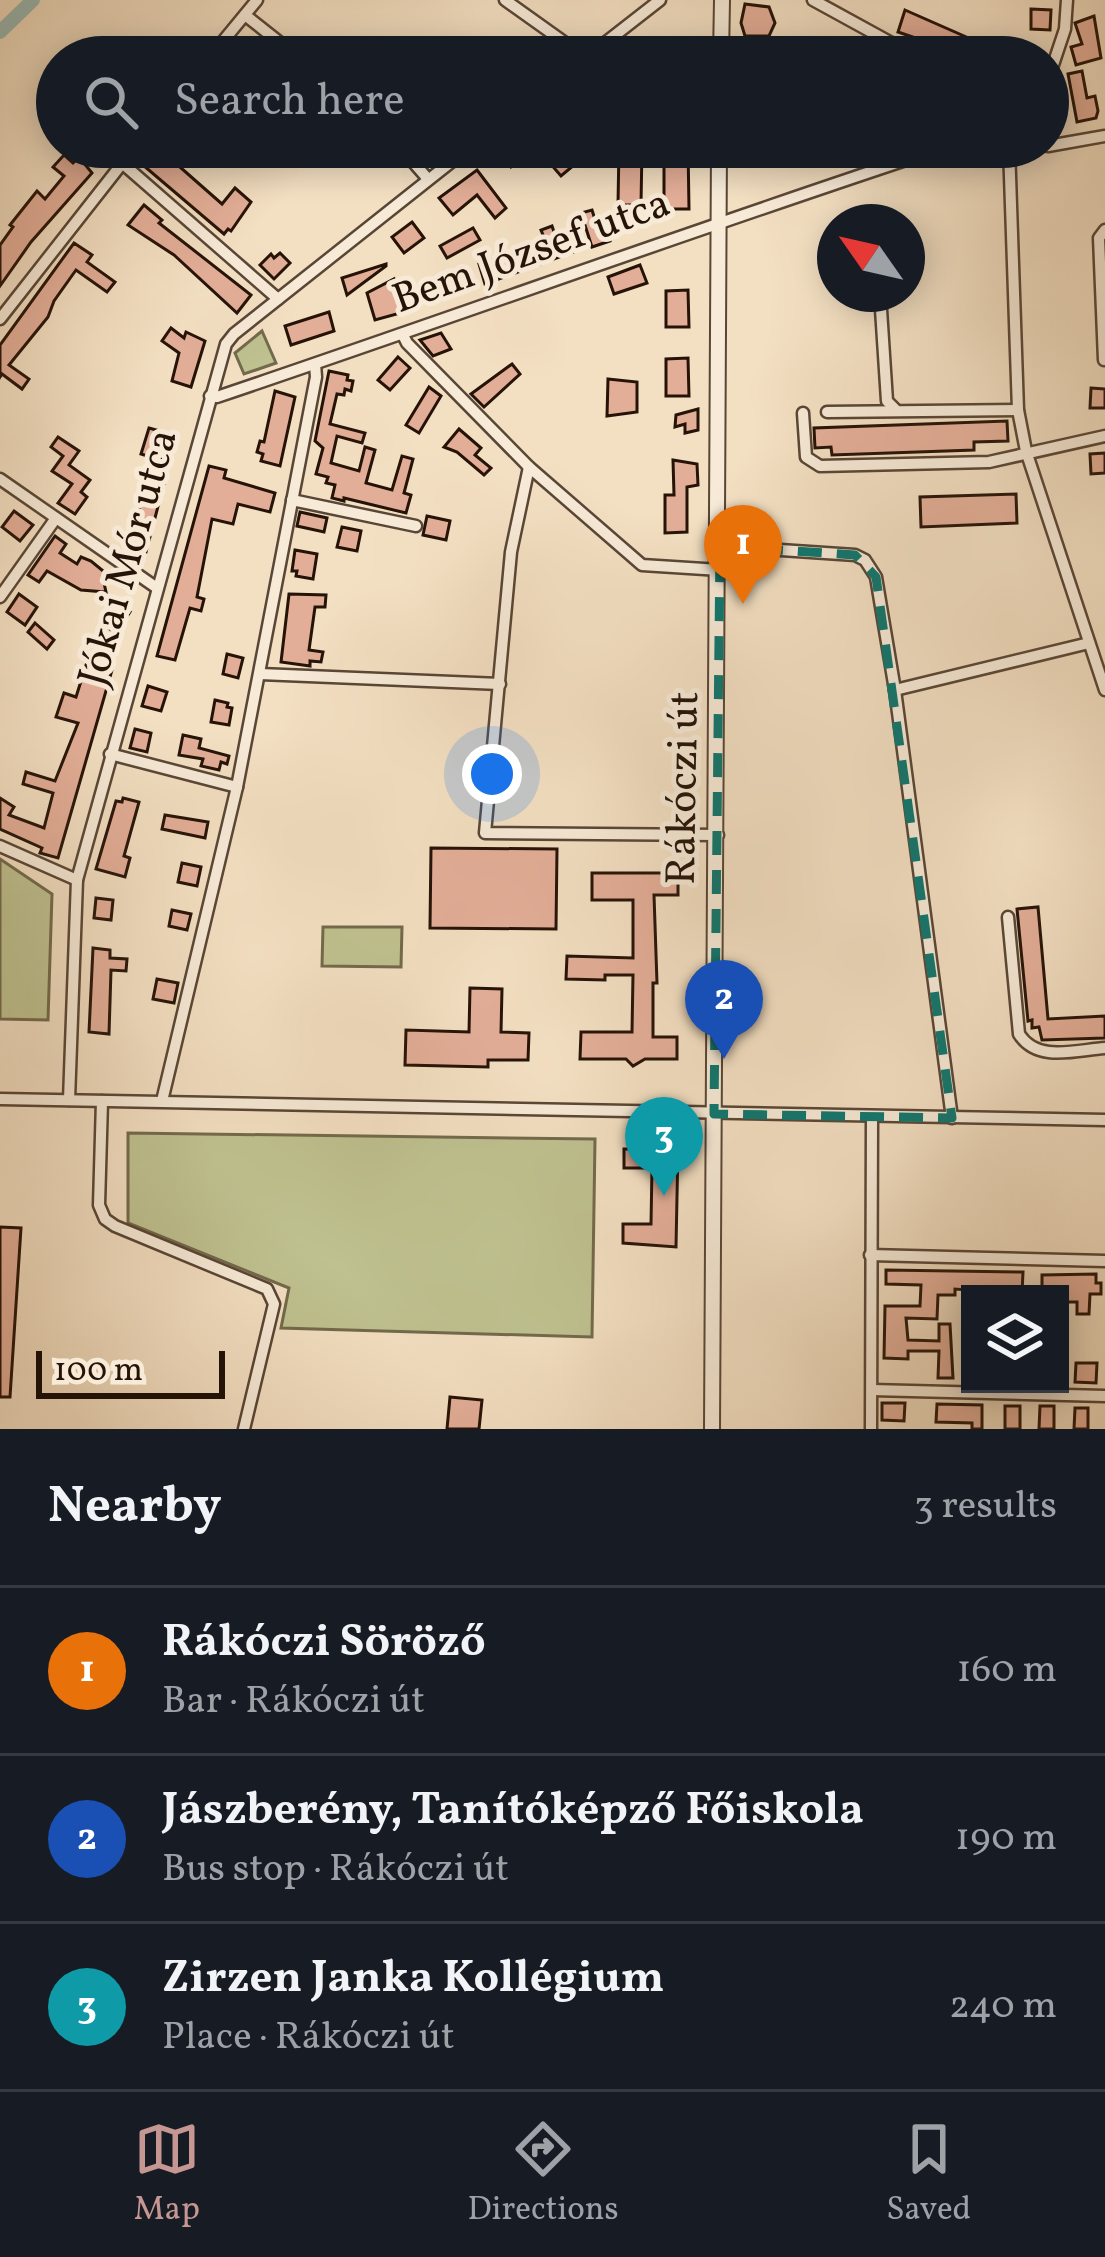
<!DOCTYPE html>
<meta charset="utf-8">
<style>
body{margin:0;font-family:Vollkorn,serif;background:#20242c;color:#f1f3f6}
.controls{position:absolute;right:36px;bottom:36px;display:grid;overflow:hidden;border-radius:0px;box-shadow:0 6px 30px #0003}
.controls button{width:108px;height:108px;display:grid;place-items:center;padding:0;border:0;border-bottom:3px solid #363941;background:#171b24;color:#f1f3f6;font:60px sans-serif}
.compass{position:absolute;left:817px;top:204px;width:108px;height:108px;border-radius:50%;background:#171b24;box-shadow:0 6px 30px #0003;rotate:304deg}
.scale{position:absolute;left:36px;bottom:30px;width:189px;box-sizing:border-box;padding-left:12px;border:6px solid #261308;border-top:0;font-size:33px;line-height:42px;white-space:nowrap;color:#261308;-webkit-text-stroke:9px #f7ead7;paint-order:stroke}
.you{position:absolute;left:492px;top:774px;width:42px;height:42px;margin:-30px;border:9px solid #fff;border-radius:50%;background:#1a73e8;box-shadow:0 0 0 18px #1a73e833}
.badge{display:grid;place-items:center;width:78px;height:78px;border-radius:50%;background:#c59692;color:#fff;font-size:39px;font-weight:700}
.pin{position:absolute;translate:-50% -99px;filter:drop-shadow(0 3px 6px #0008)}
.pin::after{content:'';position:absolute;top:63px;width:42px;height:36px;background:inherit;clip-path:polygon(0 0,100% 0,50% 100%)}
.list{margin:0;padding:0;list-style:none}
h2{display:flex;justify-content:space-between;align-items:center;height:156px;margin:0;padding:0 48px;font-size:51px}
h2 small{font-size:39px;font-weight:400;color:#9ea1a6}
.list li{display:grid;grid-template-columns:78px 1fr auto;gap:36px;align-items:center;box-sizing:border-box;height:168px;padding:0 48px;border-top:3px solid #363941}
.list b{display:block;font-size:45px;white-space:nowrap}
.list p{margin:0;font-size:39px;white-space:nowrap;color:#9ea1a6}
.list em{font-size:39px;font-style:normal;color:#9ea1a6}
.icon{flex:none;width:66px;height:66px;fill:none;stroke:currentColor;stroke-width:2;stroke-linecap:round;stroke-linejoin:round}
.map{position:relative;flex:none;width:1105px;height:1429px;overflow:hidden}
.search{position:absolute;background:#171b24;box-shadow:0 6px 30px #0003;left:36px;right:36px;top:36px;height:132px;display:flex;align-items:center;gap:30px;box-sizing:border-box;padding:0 42px;border-radius:66px;color:#9ea1a6;font-size:45px}
.sheet{height:660px;background:#171b24}
nav{display:flex;justify-content:space-around;align-items:center;box-sizing:border-box;height:168px;border-top:3px solid #363941;background:#171b24;font-size:33px;color:#9ea1a6}
nav a{display:grid;justify-items:center;gap:6px}
nav .on{color:#c59692}
.map>svg:first-child{display:block}
.green{fill:#bfc190;stroke:#726a4c;stroke-width:3}
.lines{fill:none;stroke-linecap:round;stroke-linejoin:round}
.canal{stroke:#9bbcb7;stroke-width:14}
.building{fill:#e3ae98;stroke:#261308;stroke-width:3}
.minor-casing{stroke:#594636;stroke-width:15}
.tertiary-casing{stroke:#594636;stroke-width:18}
.minor{stroke:#f7ead7;stroke-width:10}
.tertiary{stroke:#f7ead7;stroke-width:14}
.marked{fill:none;stroke:#0f766e;stroke-width:9;stroke-dasharray:24 15;stroke-linejoin:round}
.labels{text-anchor:middle;dominant-baseline:central;stroke-width:10;stroke-linejoin:round;paint-order:stroke}
.street-label{font-size:42px;fill:#261308;stroke:#f7ead7}
</style>
<div class="map">
<svg width="1105" height="1429" viewBox="0 0 1105 1429">
<rect width="100%" height="100%" fill="#f3dfc2"/>
<filter id="stains"><feTurbulence type="fractalNoise" baseFrequency=".00167" numOctaves="4"/><feColorMatrix values="0 0 0 0 .2 0 0 0 0 .09 0 0 0 0 .02 0 0 0 .5 -.17"/></filter>
<radialGradient id="worn" r=".72"><stop offset=".6" stop-color="#630" stop-opacity="0"/><stop offset="1" stop-color="#630" stop-opacity=".3"/></radialGradient>
<g class="green">
<polygon points="262,331 276,363 244,374 235,353"/>
<polygon points="0,859 52,894 48,1020 0,1019"/>
<polygon points="323,927 402,927 401,967 322,966"/>
<polygon points="128,1133 595,1139 592,1337 281,1328 289,1288 128,1223"/>
</g>
<g class="lines">
<polyline class="canal" points="0,32 33,0"/>
</g>
<g class="building">
<polygon points="745,4 769,7 775,23 769,36 745,36 741,23"/>
<polygon points="1031,9 1051,10 1050,30 1031,29"/>
<polygon points="905,10 971,39 982,39 976,57 948,57 931,50 933,44 898,32"/>
<polygon points="1094,16 1101,58 1076,65 1071,47 1082,44 1075,23"/>
<polygon points="1082,71 1087,98 1095,96 1098,111 1096,118 1077,122 1068,74"/>
<polygon points="1048,97 1063,102 1052,135 1048,136"/>
<polygon points="146,147 154,147 172,160 222,204 235,188 251,202 231,231 228,229 224,234 137,160"/>
<polygon points="496,147 538,147 511,167"/>
<polygon points="550,147 584,147 569,159 574,165 561,176 542,154"/>
<polygon points="619,147 642,147 641,205 618,205"/>
<polygon points="664,147 688,147 689,209 664,209"/>
<polygon points="64,155 73,163 79,157 92,173 31,242 0,286 0,245 13,227 10,225 37,191 45,199 64,176 53,167"/>
<polygon points="477,170 506,208 495,218 477,195 453,215 439,198"/>
<polygon points="144,205 162,220 159,223 251,295 237,313 174,255 128,225"/>
<polygon points="592,210 597,226 602,233 608,232 610,241 592,247 581,213"/>
<polygon points="412,222 424,238 404,253 392,237"/>
<polygon points="552,226 557,241 568,237 573,252 485,284 479,264 546,242 541,230"/>
<polygon points="473,228 480,240 447,258 440,246"/>
<polygon points="74,243 92,255 87,262 115,282 107,292 76,270 54,301 48,317 9,365 29,379 22,389 2,374 0,377 0,345"/>
<polygon points="280,253 290,263 274,279 260,265 271,254 274,258"/>
<polygon points="386,264 386,266 347,295 342,278"/>
<polygon points="640,265 647,283 614,294 608,277"/>
<polygon points="452,274 458,290 436,298 430,281"/>
<polygon points="394,279 404,312 375,320 367,293"/>
<polygon points="688,290 689,327 666,327 666,291"/>
<polygon points="329,312 334,331 291,345 285,326"/>
<polygon points="171,328 184,338 186,332 205,341 191,387 172,381 179,353 162,341"/>
<polygon points="441,333 451,349 433,356 420,340"/>
<polygon points="398,357 410,368 390,390 378,380"/>
<polygon points="688,358 689,396 666,396 666,359"/>
<polygon points="512,364 520,374 484,407 471,394"/>
<polygon points="329,371 348,375 347,380 353,381 351,391 345,389 344,395 337,394 330,424 365,433 362,443 337,436 331,463 359,471 365,447 375,450 366,483 392,490 402,456 413,459 404,493 411,495 406,513 344,498 344,501 332,498 335,485 326,483 328,477 316,474 323,448 315,441"/>
<polygon points="608,379 637,382 637,412 607,416"/>
<polygon points="429,387 441,396 419,433 406,425"/>
<polygon points="1091,388 1105,389 1105,408 1090,408"/>
<polygon points="275,391 295,397 280,466 261,461 263,454 257,452 260,441 264,442"/>
<polygon points="698,409 698,430 685,433 685,424 675,427 676,415"/>
<polygon points="1007,421 1008,441 974,442 974,450 832,455 831,447 815,448 814,428"/>
<polygon points="149,428 167,433 160,460 141,454"/>
<polygon points="459,429 481,448 475,455 491,468 484,475 457,452 444,447"/>
<polygon points="58,437 79,451 69,465 90,480 81,492 87,497 75,514 58,503 72,484 52,471 63,456 51,447"/>
<polygon points="1105,453 1105,473 1091,474 1090,454"/>
<polygon points="673,460 697,464 698,485 687,487 687,532 665,533 665,495 674,495"/>
<polygon points="209,466 226,470 224,478 275,493 270,512 238,504 233,524 212,519 197,597 204,599 201,611 190,608 175,660 157,656"/>
<polygon points="149,472 166,476 146,552 129,548"/>
<polygon points="1016,494 1017,523 921,527 920,497"/>
<polygon points="14,511 33,525 20,541 2,527"/>
<polygon points="300,512 327,518 324,532 297,526"/>
<polygon points="427,516 450,521 446,540 423,535"/>
<polygon points="342,527 361,531 357,551 337,547"/>
<polygon points="55,536 66,544 60,553 77,564 81,557 91,561 108,575 104,583 106,592 81,590 47,571 39,582 28,575"/>
<polygon points="295,550 317,554 313,579 296,576 297,571 292,571"/>
<polygon points="19,594 37,607 25,625 7,612"/>
<polygon points="289,594 326,595 325,607 315,607 309,650 323,652 321,662 310,661 310,666 281,662"/>
<polygon points="117,603 130,612 116,633 102,624"/>
<polygon points="35,623 54,640 47,649 28,632"/>
<polygon points="227,654 243,658 238,678 223,674"/>
<polygon points="87,662 112,670 58,858 40,853 42,848 0,829 0,798 14,807 9,815 44,828 53,793 23,784 26,772 55,781 78,723 56,717 64,693 76,697"/>
<polygon points="148,686 167,692 161,711 142,706"/>
<polygon points="215,700 228,703 227,707 232,708 229,725 211,722"/>
<polygon points="135,729 151,733 147,752 130,748"/>
<polygon points="183,735 201,739 199,748 229,756 227,764 221,762 219,770 201,766 203,759 179,755"/>
<polygon points="123,798 139,802 124,856 130,858 125,877 96,869 116,801 122,802"/>
<polygon points="165,815 208,822 205,838 162,829"/>
<polygon points="431,848 557,849 556,929 430,928"/>
<polygon points="182,863 201,867 197,886 178,882"/>
<polygon points="592,873 678,873 678,895 654,895 657,983 653,983 653,1037 677,1037 677,1059 645,1059 633,1066 626,1059 580,1059 581,1032 632,1032 633,975 605,975 605,980 566,979 567,956 633,958 633,900 592,900"/>
<polygon points="96,898 113,900 111,920 94,918"/>
<polygon points="1038,907 1048,1019 1105,1016 1105,1038 1042,1040 1039,1027 1032,1028 1032,1020 1028,1021 1017,909"/>
<polygon points="172,910 191,914 187,930 169,926"/>
<polygon points="93,948 110,950 110,958 127,959 126,971 111,970 109,1034 89,1032"/>
<polygon points="157,979 178,983 174,1003 153,999"/>
<polygon points="470,988 502,989 501,1032 529,1033 528,1060 488,1060 488,1067 405,1065 406,1030 469,1032"/>
<polygon points="659,1146 678,1146 676,1247 623,1243 623,1224 651,1224 652,1168 624,1168 624,1149 659,1149"/>
<polygon points="0,1227 21,1228 10,1397 0,1397"/>
<polygon points="886,1270 1023,1272 1022,1294 955,1289 955,1295 938,1295 937,1319 906,1318 908,1340 939,1341 939,1324 950,1324 953,1378 938,1378 939,1351 908,1351 908,1359 884,1358 885,1306 920,1306 921,1285 886,1284"/>
<polygon points="1096,1274 1096,1283 1101,1283 1101,1294 1090,1294 1089,1314 1077,1314 1077,1302 1060,1302 1060,1294 1042,1294 1042,1275"/>
<polygon points="1076,1363 1097,1363 1096,1383 1075,1382"/>
<polygon points="450,1397 482,1400 479,1429 447,1429"/>
<polygon points="882,1403 905,1403 904,1421 882,1420"/>
<polygon points="937,1404 982,1405 982,1429 972,1429 972,1423 936,1422"/>
<rect x="1005" y="1406" width="15" height="23"/>
<polygon points="1040,1406 1054,1406 1054,1429 1039,1429"/>
<polygon points="1075,1408 1088,1408 1088,1429 1074,1429"/>
</g>
<g class="lines">
<g class="minor-casing">
<g id="minor">
<polyline points="505,0 585,57"/>
<polyline points="813,0 917,57"/>
<polyline points="245,15 298,57"/>
<polyline points="210,57 257,0"/>
<polyline points="587,57 660,0"/>
<polyline points="1048,80 1065,29 1067,0"/>
<polyline points="1048,146 1105,136"/>
<polyline points="400,147 428,179"/>
<polyline points="1009,147 1018,410 1026,451 1105,690"/>
<polyline points="122,163 278,299"/>
<polyline points="880,294 887,401 895,409"/>
<polyline points="0,319 135,147"/>
<polyline points="403,335 407,343 529,467 642,565 720,570"/>
<polyline points="1104,360 1099,238 1105,230"/>
<path d="M210 396 217 397C460 315 701 227 945 147"/>
<polyline points="827,412 1018,410"/>
<polyline points="803,413 806,457 820,466 989,462 1105,436"/>
<polyline points="529,467 511,552 485,833 718,835"/>
<polyline points="0,479 157,588"/>
<polyline points="292,500 416,526"/>
<polyline points="720,546 855,555 865,560 876,577 895,690 952,1118"/>
<polyline points="0,597 56,518"/>
<polyline points="260,674 500,684"/>
<polyline points="895,690 1089,643"/>
<polyline points="110,754 237,787"/>
<polyline points="0,846 77,880"/>
<path d="M1008 917 1019 1034C1037 1063 1076 1050 1105 1048"/>
<polyline points="0,1099 1105,1120"/>
<polyline points="69,1100 77,880 226,344 234,334 470,147"/>
<polyline points="102,1101 99,1205 105,1219 115,1226 267,1289 274,1304 244,1429"/>
<polyline points="162,1101 237,787 316,377 315,364"/>
<polyline points="870,1255 1105,1261"/>
<polyline points="872,1390 1105,1396"/>
<polyline points="871,1429 872,1117"/>
</g>
</g>
<g class="tertiary-casing">
<g id="tertiary">
<polyline points="721,57 722,0"/>
<polyline points="712,1429 719,147"/>
</g>
</g>
<use href="#minor" class="minor"/>
<use href="#tertiary" class="tertiary"/>
</g>
<path class="marked" d="M720 546 855 555 876 577 952 1118 714 1114Z"/>
<g class="labels">
<g class="street-label">
<text transform="translate(532 253) rotate(-20)">Bem József utca</text>
<text transform="translate(130 558) rotate(-74)">Jókai Mór utca</text>
<text transform="translate(685 788) rotate(-89)">Rákóczi út</text>
</g>
</g>
<rect width="100%" height="100%" filter="url(#stains)"/>
<rect width="100%" height="100%" fill="url(#worn)"/>
</svg>
<div class="controls">
<button><svg class="icon" aria-label="layers" viewBox="0 0 24 24"><path d="M12 4l9 5-9 5-9-5zM3 14l9 5 9-5"/></svg></button>
</div>
<svg class="compass" viewBox="-18 -18 36 36"><path d="M0-13l5 13h-10z" fill="#e53935"/><path d="M0 13l5-13h-10z" fill="#9ea1a6"/></svg>
<div class="scale">100 m</div>
<div class="you"></div>
<div class="pin badge" style="left:743px;top:604px;background:#e8710a">1</div>
<div class="pin badge" style="left:724px;top:1059px;background:#1a4fb4">2</div>
<div class="pin badge" style="left:664px;top:1196px;background:#0f9aa8">3</div>
<div class="search"><svg class="icon" aria-label="search" viewBox="0 0 24 24"><circle cx="10" cy="10" r="6"/><path d="M15 15l6 6"/></svg>Search here</div>
</div>
<section class="sheet">
<h2>Nearby<small>3 results</small></h2>
<ul class="list">
<li><span class="badge" style="background:#e8710a">1</span><div><b>Rákóczi Söröző</b><p>Bar · Rákóczi út</p></div><em>160 m</em></li>
<li><span class="badge" style="background:#1a4fb4">2</span><div><b>Jászberény, Tanítóképző Főiskola</b><p>Bus stop · Rákóczi út</p></div><em>190 m</em></li>
<li><span class="badge" style="background:#0f9aa8">3</span><div><b>Zirzen Janka Kollégium</b><p>Place · Rákóczi út</p></div><em>240 m</em></li>
</ul>
</section>
<nav>
<a class="on"><svg class="icon" aria-label="map" viewBox="0 0 24 24"><path d="M3 6l6-2 6 2 6-2v14l-6 2-6-2-6 2zM9 4v14M15 6v14"/></svg>Map</a>
<a><svg class="icon" aria-label="directions" viewBox="0 0 24 24"><path d="M12 3l9 9-9 9-9-9zM9 14v-3h6M13 9l2 2-2 2"/></svg>Directions</a>
<a><svg class="icon" aria-label="saved" viewBox="0 0 24 24"><path d="M7 4h10v16l-5-4-5 4z"/></svg>Saved</a>
</nav>
